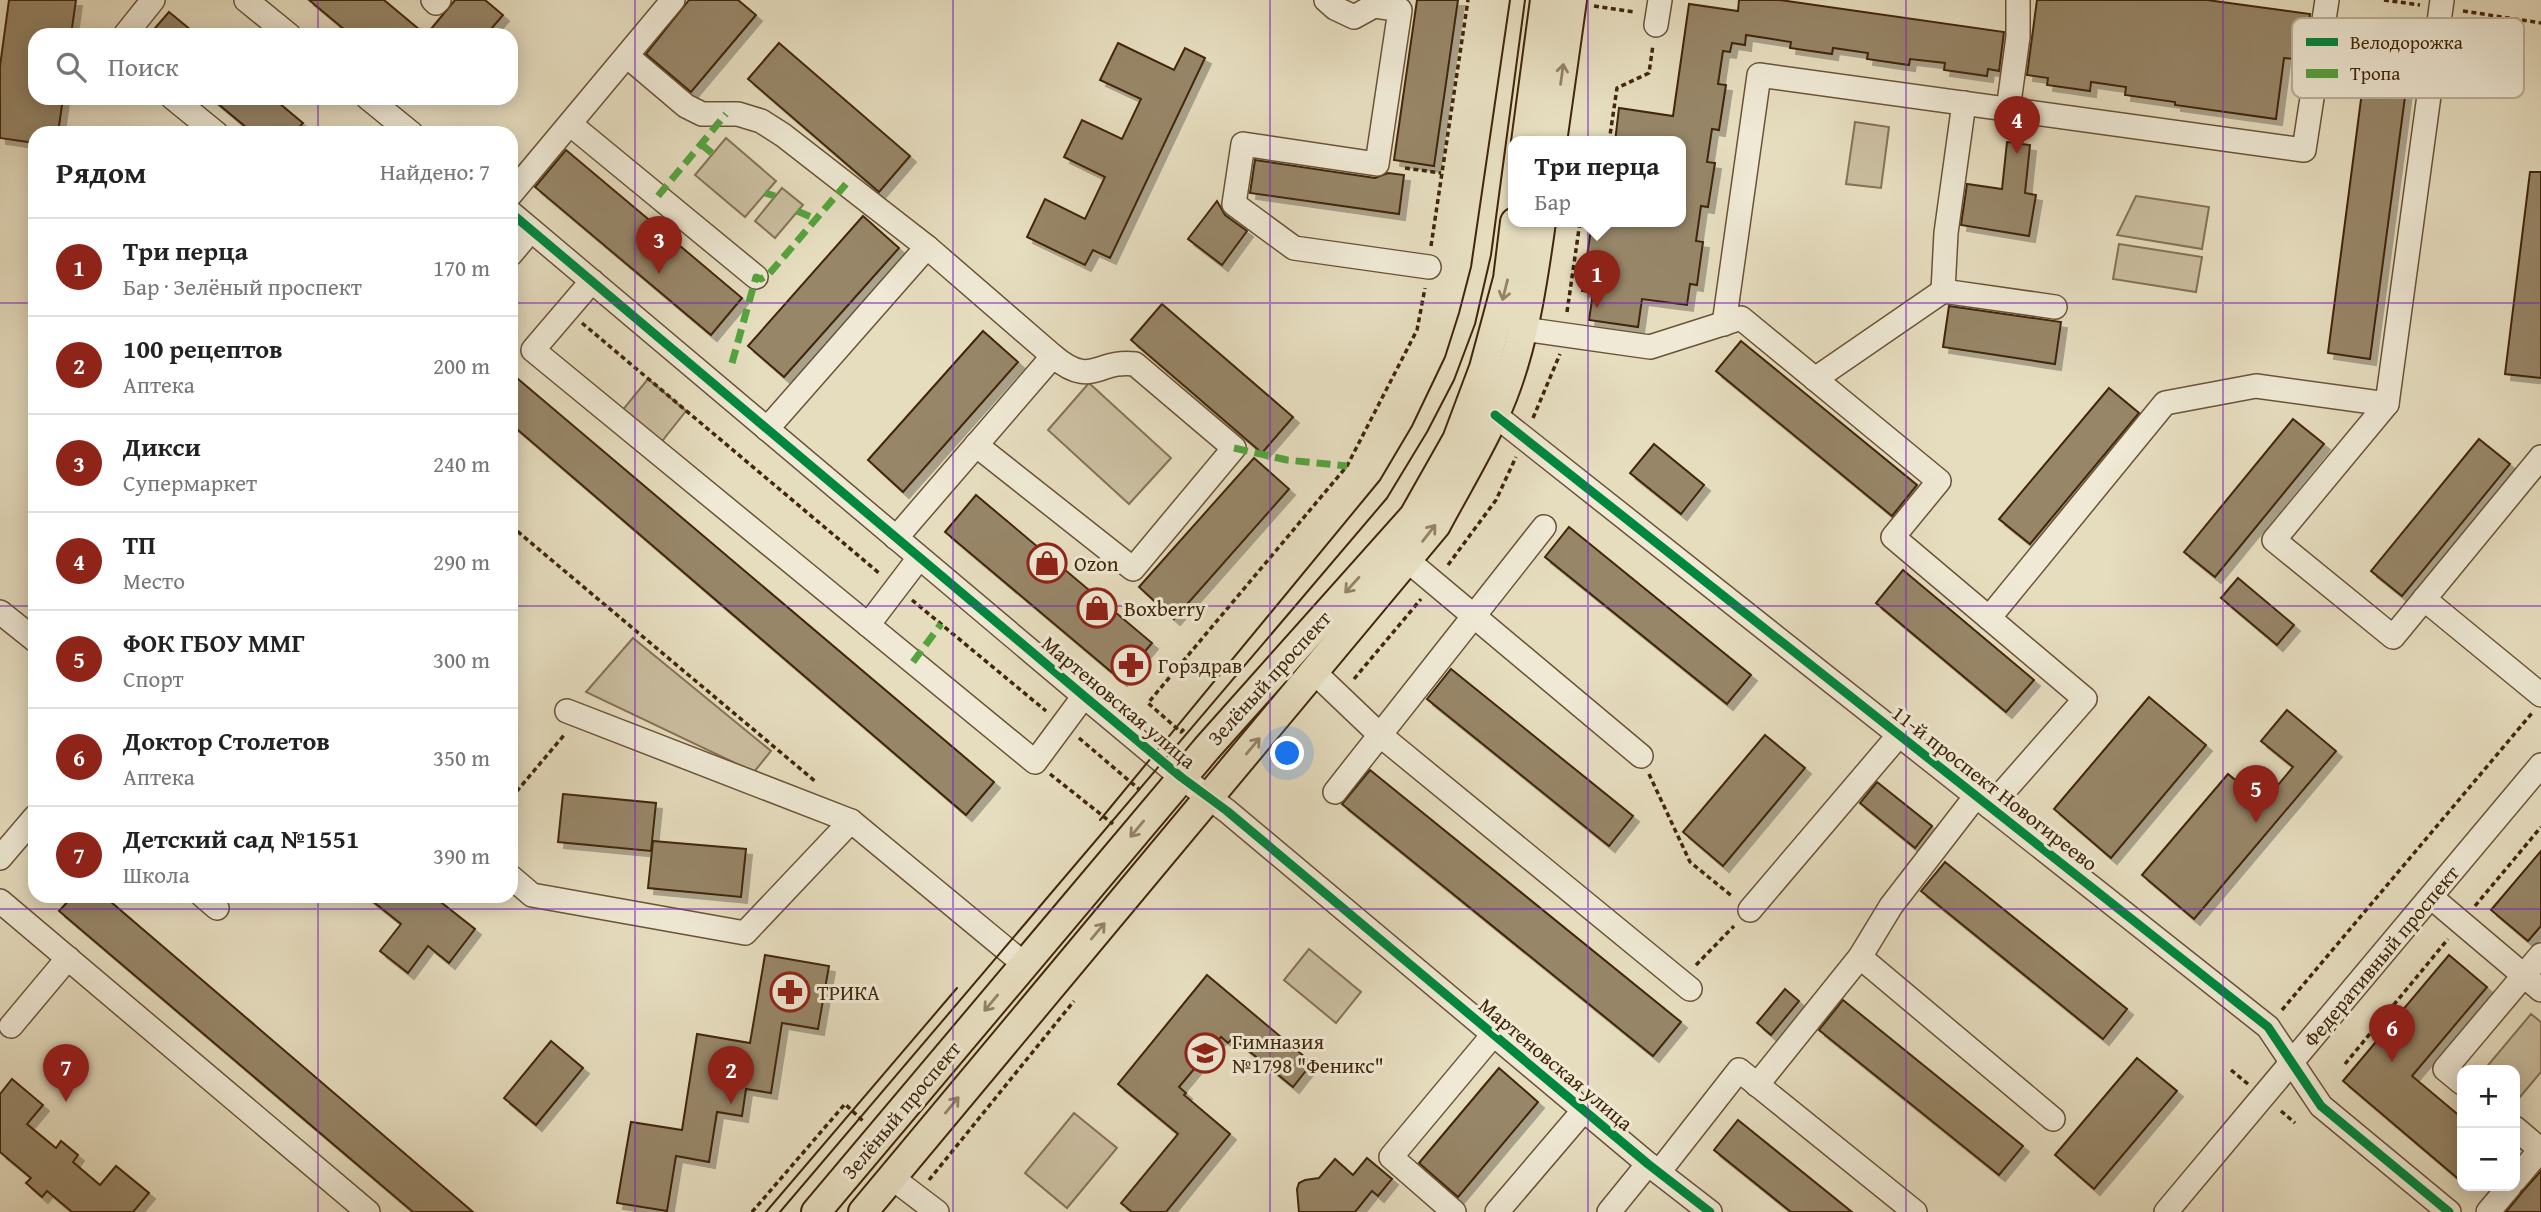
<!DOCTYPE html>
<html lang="ru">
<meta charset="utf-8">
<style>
body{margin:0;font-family:"Gentium Book Plus",serif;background:#f6f6f6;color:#222}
.controls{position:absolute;right:21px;bottom:21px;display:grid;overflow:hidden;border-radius:14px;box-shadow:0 4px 18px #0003}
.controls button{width:63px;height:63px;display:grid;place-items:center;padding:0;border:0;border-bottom:2px solid #e0e0e0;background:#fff;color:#222;font:35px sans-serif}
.you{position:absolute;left:1288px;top:754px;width:24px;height:24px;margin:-18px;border:5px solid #fff;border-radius:50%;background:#1a73e8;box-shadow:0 0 0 10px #1a73e833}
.badge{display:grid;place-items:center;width:46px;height:46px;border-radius:50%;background:#8f2418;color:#fff;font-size:23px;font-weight:700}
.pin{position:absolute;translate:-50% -58px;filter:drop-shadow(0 2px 4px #0008)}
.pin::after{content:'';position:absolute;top:37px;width:24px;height:21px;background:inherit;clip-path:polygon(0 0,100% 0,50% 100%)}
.popup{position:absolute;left:1508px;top:136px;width:178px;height:91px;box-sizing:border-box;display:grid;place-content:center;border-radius:14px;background:#fff;filter:drop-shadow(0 2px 5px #0005);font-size:23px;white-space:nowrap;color:#767676}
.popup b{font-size:26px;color:#222}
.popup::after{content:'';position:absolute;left:50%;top:100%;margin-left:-14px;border:14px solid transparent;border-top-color:#fff}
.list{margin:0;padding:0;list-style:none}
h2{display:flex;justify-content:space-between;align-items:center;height:91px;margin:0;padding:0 28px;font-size:30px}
h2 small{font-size:23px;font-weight:400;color:#767676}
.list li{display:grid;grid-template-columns:46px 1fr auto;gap:21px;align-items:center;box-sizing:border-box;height:98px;padding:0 28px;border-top:2px solid #e0e0e0}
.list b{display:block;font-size:26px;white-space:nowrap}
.list p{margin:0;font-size:23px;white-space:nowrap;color:#767676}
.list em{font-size:23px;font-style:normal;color:#767676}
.icon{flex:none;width:38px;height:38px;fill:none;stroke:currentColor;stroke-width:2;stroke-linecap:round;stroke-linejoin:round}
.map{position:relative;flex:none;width:2541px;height:1212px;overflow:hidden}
.search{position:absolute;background:#fff;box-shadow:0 4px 18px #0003;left:28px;top:28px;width:490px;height:77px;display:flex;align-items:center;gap:18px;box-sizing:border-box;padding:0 24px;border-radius:21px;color:#767676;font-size:26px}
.panel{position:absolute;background:#fff;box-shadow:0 4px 18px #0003;left:28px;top:126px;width:490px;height:777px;border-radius:21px}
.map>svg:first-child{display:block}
.green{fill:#cabea0;stroke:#867254;stroke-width:2}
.building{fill:#978667;stroke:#412708;stroke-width:2;filter:url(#shadow)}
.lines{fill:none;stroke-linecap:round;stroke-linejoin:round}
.minor-casing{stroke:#6a5436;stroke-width:26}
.major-casing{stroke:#412708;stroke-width:32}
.path{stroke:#412708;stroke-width:3.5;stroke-dasharray:5 3.5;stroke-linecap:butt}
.minor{stroke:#efe9d5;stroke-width:23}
.major{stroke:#e6ddbf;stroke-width:28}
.tram{stroke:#412708;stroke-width:2}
.quiet{stroke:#55a33e;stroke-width:7;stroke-dasharray:14 7;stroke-linecap:butt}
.cycleway-casing{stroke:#efe9d5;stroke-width:13}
.cycleway{stroke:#00873e;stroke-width:9}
.oneway{stroke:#948264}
.grid{fill:none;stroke:#7b2cbf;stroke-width:2;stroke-opacity:0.55}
.labels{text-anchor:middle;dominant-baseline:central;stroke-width:6;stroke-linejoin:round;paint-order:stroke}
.poi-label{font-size:21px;fill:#412708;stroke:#efe9d5;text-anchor:start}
.street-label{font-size:21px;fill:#412708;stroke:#efe9d5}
.key{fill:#efe9d5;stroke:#bbaf98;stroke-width:2}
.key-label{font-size:19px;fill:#412708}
</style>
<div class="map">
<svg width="2541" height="1212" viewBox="0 0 2541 1212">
<defs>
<filter id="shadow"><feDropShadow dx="6" dy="6" stdDeviation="0" flood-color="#0004"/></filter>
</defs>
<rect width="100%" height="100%" fill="#e6ddbf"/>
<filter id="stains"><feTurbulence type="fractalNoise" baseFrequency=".00286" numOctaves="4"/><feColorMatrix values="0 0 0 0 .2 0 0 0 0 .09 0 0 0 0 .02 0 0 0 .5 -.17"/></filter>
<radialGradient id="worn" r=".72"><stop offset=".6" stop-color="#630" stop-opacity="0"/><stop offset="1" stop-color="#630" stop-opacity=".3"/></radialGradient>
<g class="green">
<polygon points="1855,122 1889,127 1881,188 1846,184"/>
<polygon points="726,138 776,181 745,217 695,175"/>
<polygon points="782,188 803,205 775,238 755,221"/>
<polygon points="2136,196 2209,207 2202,249 2117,235"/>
<polygon points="2119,244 2202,257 2196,292 2113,279"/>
<polygon points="648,379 686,411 655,450 616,418"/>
<polygon points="1089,383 1171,458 1129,504 1048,430"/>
<polygon points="633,638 771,751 754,772 586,692"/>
<polygon points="1309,949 1361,992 1336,1023 1284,980"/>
<polygon points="2531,1014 2541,1022 2541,1072 2515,1103 2515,1070 2484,1070"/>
<polygon points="1074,1113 1117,1148 1067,1208 1025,1173"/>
</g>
<g class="building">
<polygon points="9,0 76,0 71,35 35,35 35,98 63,98 58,133 35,133 35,143 0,138 0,66"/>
<polygon points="309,0 384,0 426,35 455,0 485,0 503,15 486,35 351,35"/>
<polygon points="689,0 738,0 756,15 691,92 646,54"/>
<polygon points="1417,0 1458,0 1434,166 1394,160"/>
<polygon points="1739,0 1780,0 2004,32 1999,71 1988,69 1987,76 1944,70 1945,63 1910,59 1909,65 1867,59 1868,53 1833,48 1832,54 1790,48 1791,42 1746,35 1745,45 1732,43 1730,52 1723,51 1718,84 1726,85 1719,130 1712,129 1707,162 1715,163 1708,207 1701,206 1696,241 1703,242 1697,285 1690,284 1687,305 1642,299 1638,327 1589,320 1593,293 1582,291 1592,222 1681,222 1681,142 1615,142 1619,108 1673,116 1689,4 1738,11"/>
<polygon points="2037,0 2207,0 2310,14 2304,60 2284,58 2276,119 2175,105 2175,102 2125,95 2126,87 2091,82 2090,91 2047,85 2048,78 2027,75"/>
<polygon points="169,12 197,35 149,35"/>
<polygon points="779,43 910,156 879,192 748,79"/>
<polygon points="1118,43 1174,70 1185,48 1205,58 1110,258 1093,250 1085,265 1027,237 1045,199 1085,219 1105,177 1064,157 1082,120 1122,139 1141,99 1100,80"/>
<polygon points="2366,61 2409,67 2370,359 2328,353"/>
<polygon points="211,98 273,98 303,123 294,133 253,133"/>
<polygon points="2007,142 2030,145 2025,193 2036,195 2029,236 1961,225 1967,184 2002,189"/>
<polygon points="566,150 742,298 711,335 535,187"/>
<polygon points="1255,160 1375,178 1388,173 1404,175 1399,214 1250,193"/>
<polygon points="2530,172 2541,172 2541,378 2505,374"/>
<polygon points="1217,201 1225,215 1247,231 1222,265 1188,239"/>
<polygon points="863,216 899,248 784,377 748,346"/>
<polygon points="1162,304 1293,417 1262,453 1131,340"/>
<polygon points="1949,306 2061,322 2055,364 1943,347"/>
<polygon points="983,331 1018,362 903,492 868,460"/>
<polygon points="1741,341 1917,485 1892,516 1716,371"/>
<polygon points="511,373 994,782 966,815 511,424"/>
<polygon points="2109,388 2139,413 2030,544 1999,519"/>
<polygon points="2293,419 2324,444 2215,577 2184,552"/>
<polygon points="2479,439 2510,464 2402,596 2371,571"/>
<polygon points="1654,444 1704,485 1681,514 1630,473"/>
<polygon points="1254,458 1289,489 1174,619 1139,587"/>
<polygon points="976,495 1152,643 1121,680 945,532"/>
<polygon points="1569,527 1751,675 1727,704 1545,557"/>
<polygon points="1903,570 2034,680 2006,712 1876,603"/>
<polygon points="2238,578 2294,625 2277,645 2221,598"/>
<polygon points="1451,669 1633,816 1609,846 1427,699"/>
<polygon points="2149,697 2206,745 2111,858 2054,809"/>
<polygon points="2287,710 2336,751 2194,919 2142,875 2228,774 2263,803 2293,767 2261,741"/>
<polygon points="1765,735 1805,768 1723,866 1683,832"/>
<polygon points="1370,770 1681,1022 1653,1056 1342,804"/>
<polygon points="1877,782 1932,826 1915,848 1860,803"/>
<polygon points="563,794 656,803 651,851 558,842"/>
<polygon points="653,841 746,849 741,897 648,888"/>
<polygon points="2541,851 2541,926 2528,941 2491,910"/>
<polygon points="1945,862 2127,1009 2103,1039 1921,891"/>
<polygon points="73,896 104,896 473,1212 413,1212 59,911"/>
<polygon points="366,896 433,896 475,929 449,963 428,946 408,973 380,951 401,924"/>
<polygon points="765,955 829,966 818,1029 782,1023 771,1093 746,1089 742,1116 717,1112 709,1162 676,1156 667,1211 617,1203 631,1122 682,1130 697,1034 750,1043"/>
<polygon points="2449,955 2487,987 2412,1076 2462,1118 2462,1182 2343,1081"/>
<polygon points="1207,975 1312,1063 1293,1087 1233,1038 1228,1043 1221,1037 1179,1087 1186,1093 1184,1095 1230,1134 1166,1212 1132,1212 1121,1203 1178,1134 1118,1084"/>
<polygon points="1785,989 1799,1001 1771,1035 1757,1023"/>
<polygon points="1843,1000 2023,1146 1999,1175 1819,1030"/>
<polygon points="551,1041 583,1068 536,1125 504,1098"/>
<polygon points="2137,1058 2177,1091 2094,1189 2055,1155"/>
<polygon points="1499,1068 1538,1102 1458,1197 1419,1163"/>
<polygon points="12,1079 43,1105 27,1124 56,1148 61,1141 78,1155 73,1162 100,1185 116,1166 149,1193 133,1212 72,1212 47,1191 42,1197 26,1183 31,1178 0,1152 0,1094"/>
<polygon points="1738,1120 1852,1212 1791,1212 1714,1150"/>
<polygon points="1367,1158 1392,1179 1378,1196 1372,1191 1355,1212 1299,1212 1297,1189 1299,1183 1305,1180 1319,1178 1335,1159 1353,1175"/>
<polygon points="2541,1171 2541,1212 2506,1212 2523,1191"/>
</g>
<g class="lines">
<g class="minor-casing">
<g id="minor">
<polyline points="246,0 289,35"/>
<polyline points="433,0 436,3 439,0"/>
<polyline points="1326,0 1335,8 1354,17 1374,6 1400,10 1377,164 1243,144 1234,204 1294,248 1429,267"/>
<polyline points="2442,0 2387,404 2274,540 2393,637 2541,457"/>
<polyline points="1656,25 1660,0"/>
<polyline points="125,35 153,0"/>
<polyline points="627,56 686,106 702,114 738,114 761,121 783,135 927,247"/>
<polyline points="173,98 216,133"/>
<polyline points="368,98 411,133"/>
<polyline points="2008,110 2018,37 2018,0"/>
<polyline points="570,124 756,277"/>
<polyline points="511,194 673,0"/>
<polyline points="511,213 1084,696 1181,777 1227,811 1648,1164 1710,1212"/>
<polyline points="511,254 531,230"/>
<polyline points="592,281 533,350 1035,762 1084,696"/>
<polyline points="1943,291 1946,233 1964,103"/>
<polyline points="1724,324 1759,75 2304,150 2327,0"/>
<polyline points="1523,329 1650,347 1741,318 1939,481 1893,537 1989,618"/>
<polyline points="1815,379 1943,291 2055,307"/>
<polyline points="1495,415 2268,1027 2321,1106 2449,1212"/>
<polyline points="767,429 927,247 1053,356 896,538"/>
<path d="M976 445 1133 569 1234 448 1135 364C1097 359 1092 389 1053 356"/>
<polyline points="1407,560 1641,756"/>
<polyline points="2424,599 2541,695"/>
<polyline points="0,612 35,640"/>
<polyline points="868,625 919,558"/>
<polyline points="1314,672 1380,735 1690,989"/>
<polyline points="567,711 851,821 1024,964"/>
<polyline points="1335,792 1544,527"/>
<polyline points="1976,796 1891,906 1860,957 2053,1119"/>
<polyline points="1990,807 2085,699 1989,618 2165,403 2256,386 2387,404"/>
<polyline points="0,858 35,817"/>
<polyline points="511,877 532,895 745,933 851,821"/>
<polyline points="203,896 217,908"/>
<polyline points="2431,897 2541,990"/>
<polyline points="0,901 368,1212"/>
<polyline points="1750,910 1899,735"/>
<polyline points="11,1026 68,958"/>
<polyline points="2462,1083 2445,1069 2541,955"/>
<polyline points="1757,1085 1860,957"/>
<polyline points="2515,1128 2541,1150"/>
<polyline points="1659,1172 1739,1070 1915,1212"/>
<polyline points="891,1177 937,1212"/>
<polyline points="2515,1180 2541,1149"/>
<polyline points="1454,1212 1391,1157 1493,1035"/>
<polyline points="1497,1212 1584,1110"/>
<polyline points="1609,1212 1648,1164"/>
<polyline points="2166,1212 2541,765"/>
<polyline points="2488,1212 2510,1186"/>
</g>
</g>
<g class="major-casing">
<g id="major">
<polyline points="1526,142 1545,0"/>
<polyline points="1552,142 1572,0"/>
<polyline points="816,1212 1207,748 1414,516 1457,440 1484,368 1508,279 1515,222"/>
<path d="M863 1212 1436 525C1455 489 1477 453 1494 416 1522 356 1532 287 1541 222"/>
</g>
</g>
<g class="path">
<polyline points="2384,0 2420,5"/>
<polyline points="1594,6 1635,12"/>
<polyline points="2463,11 2541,23"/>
<polyline points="1609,142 1617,88 1649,73 1653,45"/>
<polyline points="1405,168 1441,173"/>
<polyline points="1431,246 1468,0"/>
<polyline points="1567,312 1580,222"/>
<polyline points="582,323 879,573"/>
<polyline points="1533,418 1560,354"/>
<polyline points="511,526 816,782"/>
<polyline points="1448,565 1496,500 1516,457"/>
<polyline points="912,600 1046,711"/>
<polyline points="1354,679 1421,599"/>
<polyline points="1184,729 1181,732 1148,703 1347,466 1417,330 1425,288"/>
<polyline points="1079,738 1140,790"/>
<polyline points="1050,774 1113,824"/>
<polyline points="1649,774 1690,862 1733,897"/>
<polyline points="511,798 565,734"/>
<polyline points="2475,906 2541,827"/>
<polyline points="1696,965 1734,926"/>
<polyline points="2282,1010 2532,713"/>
<polyline points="2345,1064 2448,939"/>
<polyline points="2231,1070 2248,1084"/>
<polyline points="2281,1111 2295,1123"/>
<polyline points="929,1180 1074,1001"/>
<polyline points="752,1212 845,1104 863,1121"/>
</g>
<use href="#minor" class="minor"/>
<use href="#major" class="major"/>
<g class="tram">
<polyline points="1100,820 1380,480 1412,426 1445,357 1459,313 1471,267 1510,0"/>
<polyline points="766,1212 957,988"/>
<polyline points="780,1212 1387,498 1427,432 1454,380 1475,324 1491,255 1525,0"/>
</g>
<g class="quiet">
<polyline points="701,144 713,154"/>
<polyline points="765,193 775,196"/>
<polyline points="658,196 726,114"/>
<polyline points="797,211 816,219"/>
<polyline points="732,363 756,277 761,279 769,274 846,184"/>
<polyline points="1234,448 1287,460 1347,466"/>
<polyline points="913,662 941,624"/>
</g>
<g class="cycleway-casing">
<g id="cycleway">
<polyline points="511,213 1084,696 1181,777 1227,811 1648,1164 1710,1212"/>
<polyline points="1495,415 2268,1027 2321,1106 2449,1212"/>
</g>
</g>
<use href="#cycleway" class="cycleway"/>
</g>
<defs><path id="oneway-shaft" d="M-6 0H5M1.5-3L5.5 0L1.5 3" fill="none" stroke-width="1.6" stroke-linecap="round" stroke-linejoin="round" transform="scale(1.75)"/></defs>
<g class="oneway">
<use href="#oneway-shaft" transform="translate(1562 74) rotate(-82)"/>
<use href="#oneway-shaft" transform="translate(1505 290) rotate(104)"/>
<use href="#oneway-shaft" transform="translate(1429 533) rotate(-52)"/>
<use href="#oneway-shaft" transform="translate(1352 585) rotate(132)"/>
<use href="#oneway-shaft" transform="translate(1253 746) rotate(-50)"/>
<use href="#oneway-shaft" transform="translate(1137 829) rotate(130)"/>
<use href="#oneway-shaft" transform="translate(1098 931) rotate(-50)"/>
<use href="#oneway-shaft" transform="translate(991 1003) rotate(130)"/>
<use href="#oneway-shaft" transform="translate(952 1105) rotate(-50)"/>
</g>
<path class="grid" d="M318 0V35M635 0V1212M953 0V1212M1270 0V1212M1588 0V1212M1906 0V1212M2223 0V1212M318 98V133M0 303H35M511 303H2541M0 606H35M511 606H2541M318 896V1212M0 909H2541"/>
<defs>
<g id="shop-ring" transform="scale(2.0125)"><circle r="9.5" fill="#efe9d5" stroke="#8f2418" stroke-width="1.5"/><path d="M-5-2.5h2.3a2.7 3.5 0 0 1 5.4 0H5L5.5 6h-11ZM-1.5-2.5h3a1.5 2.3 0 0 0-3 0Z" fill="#8f2418"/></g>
<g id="pharmacy-ring" transform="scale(2.0125)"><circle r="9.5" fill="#efe9d5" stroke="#8f2418" stroke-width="1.5"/><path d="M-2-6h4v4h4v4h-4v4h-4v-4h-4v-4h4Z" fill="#8f2418"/></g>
<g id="school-ring" transform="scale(2.0125)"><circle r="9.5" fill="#efe9d5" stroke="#8f2418" stroke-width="1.5"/><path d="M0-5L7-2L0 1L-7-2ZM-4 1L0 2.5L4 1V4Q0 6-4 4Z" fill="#8f2418"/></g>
</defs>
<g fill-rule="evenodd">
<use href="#shop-ring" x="1047" y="563"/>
<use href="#shop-ring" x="1097" y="608"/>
<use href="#pharmacy-ring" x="1131" y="665"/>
<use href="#pharmacy-ring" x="790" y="992"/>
<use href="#school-ring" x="1205" y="1053"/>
</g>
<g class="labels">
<g class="poi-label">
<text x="1074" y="563">Ozon</text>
<text x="1124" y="608">Boxberry</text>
<text x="1158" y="665">Горздрав</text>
<text x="817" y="992">ТРИКА</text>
<text x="1232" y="1041">Гимназия<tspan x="1232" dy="24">№1798 "Феникс"</tspan></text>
</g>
<g class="street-label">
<text transform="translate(1269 678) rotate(-48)">Зелёный проспект</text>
<text transform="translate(1119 702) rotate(40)">Мартеновская улица</text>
<text transform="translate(1995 788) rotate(38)">11-й проспект Новогиреево</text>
<text transform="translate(2381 956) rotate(-50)">Федеративный проспект</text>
<text transform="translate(1556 1064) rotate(40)">Мартеновская улица</text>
<text transform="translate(901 1110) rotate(-50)">Зелёный проспект</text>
</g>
</g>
<rect x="2292" y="18" width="232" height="80" rx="10" class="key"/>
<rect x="2306" y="38" width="32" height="8" fill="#00873e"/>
<rect x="2306" y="69" width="32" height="9" fill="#55a33e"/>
<g class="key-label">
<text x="2350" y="49">Велодорожка</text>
<text x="2350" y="80">Тропа</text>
</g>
<rect width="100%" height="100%" filter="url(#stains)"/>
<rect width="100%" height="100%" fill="url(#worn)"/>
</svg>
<div class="controls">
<button>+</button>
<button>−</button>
</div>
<div class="you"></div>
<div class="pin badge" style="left:1597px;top:308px">1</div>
<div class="popup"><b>Три перца</b>Бар</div>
<div class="pin badge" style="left:731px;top:1104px">2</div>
<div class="pin badge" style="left:659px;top:274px">3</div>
<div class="pin badge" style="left:2017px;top:154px">4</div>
<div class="pin badge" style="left:2256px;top:823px">5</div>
<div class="pin badge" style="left:2392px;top:1062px">6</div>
<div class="pin badge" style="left:66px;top:1102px">7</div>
<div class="search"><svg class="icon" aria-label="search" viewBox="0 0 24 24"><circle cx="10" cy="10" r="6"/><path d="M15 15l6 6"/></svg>Поиск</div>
<section class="panel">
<h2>Рядом<small>Найдено: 7</small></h2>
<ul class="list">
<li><span class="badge">1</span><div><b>Три перца</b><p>Бар · Зелёный проспект</p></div><em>170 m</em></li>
<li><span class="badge">2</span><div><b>100 рецептов</b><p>Аптека</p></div><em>200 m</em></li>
<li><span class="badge">3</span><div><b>Дикси</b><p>Супермаркет</p></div><em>240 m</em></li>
<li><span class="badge">4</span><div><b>ТП</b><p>Место</p></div><em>290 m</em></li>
<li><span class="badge">5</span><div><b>ФОК ГБОУ ММГ</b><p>Спорт</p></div><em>300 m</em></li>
<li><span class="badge">6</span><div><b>Доктор Столетов</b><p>Аптека</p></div><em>350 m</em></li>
<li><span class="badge">7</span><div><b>Детский сад №1551</b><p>Школа</p></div><em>390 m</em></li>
</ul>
</section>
</div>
